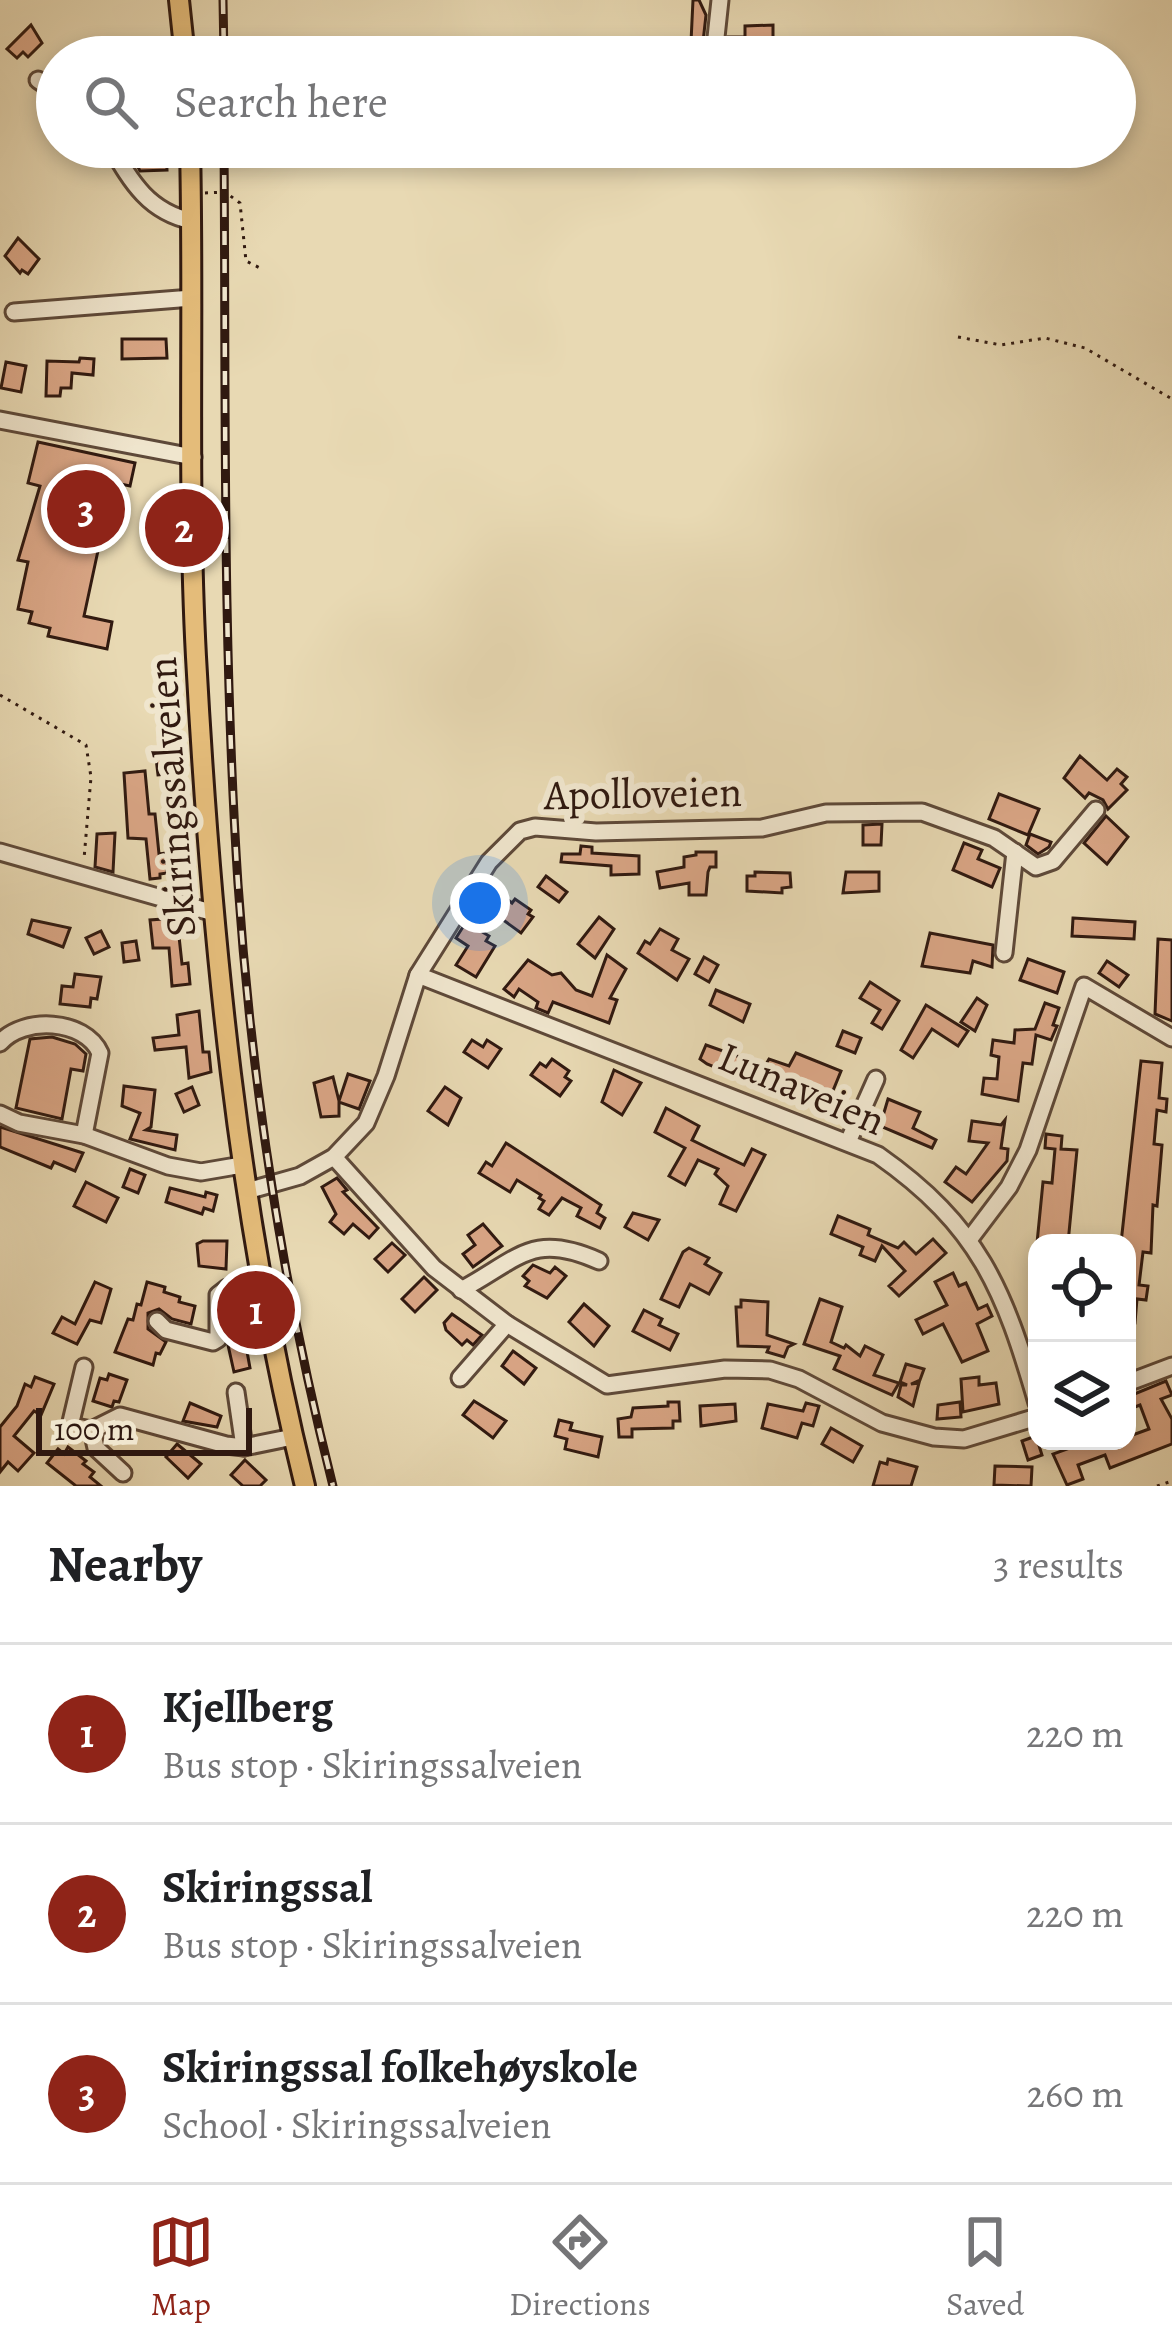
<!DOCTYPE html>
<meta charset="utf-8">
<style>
body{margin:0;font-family:Alegreya,serif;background:#f2f2f2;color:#202124}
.controls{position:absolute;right:36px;bottom:36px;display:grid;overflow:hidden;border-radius:24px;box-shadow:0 6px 18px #0003}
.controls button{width:108px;height:108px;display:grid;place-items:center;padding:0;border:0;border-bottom:3px solid #e0e0e0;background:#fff;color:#202124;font:60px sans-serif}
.scale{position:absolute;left:36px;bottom:30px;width:216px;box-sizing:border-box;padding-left:12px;border:6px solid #301910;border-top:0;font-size:33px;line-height:42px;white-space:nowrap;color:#301910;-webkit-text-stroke:9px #f0e6ce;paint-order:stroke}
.you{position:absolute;left:480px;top:903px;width:42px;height:42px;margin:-30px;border:9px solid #fff;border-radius:50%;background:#1a73e8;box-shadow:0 0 0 18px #1a73e833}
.badge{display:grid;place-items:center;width:78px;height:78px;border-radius:50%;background:#8f2418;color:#fff;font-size:39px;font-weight:700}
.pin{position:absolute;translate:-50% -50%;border:6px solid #fff;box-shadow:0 3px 12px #0006}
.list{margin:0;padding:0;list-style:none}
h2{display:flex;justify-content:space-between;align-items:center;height:156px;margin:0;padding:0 48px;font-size:51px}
h2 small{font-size:39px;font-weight:400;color:#757577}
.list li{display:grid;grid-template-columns:78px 1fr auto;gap:36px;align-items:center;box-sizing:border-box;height:180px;padding:0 48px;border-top:3px solid #e0e0e0}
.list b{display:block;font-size:45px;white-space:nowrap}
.list p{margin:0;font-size:39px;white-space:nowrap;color:#757577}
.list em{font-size:39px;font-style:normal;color:#757577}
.icon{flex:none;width:66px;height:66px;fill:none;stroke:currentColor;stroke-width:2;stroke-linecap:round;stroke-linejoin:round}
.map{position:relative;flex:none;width:1172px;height:1486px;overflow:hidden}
.search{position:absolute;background:#fff;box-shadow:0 6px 18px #0003;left:36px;right:36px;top:36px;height:132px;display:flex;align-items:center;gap:30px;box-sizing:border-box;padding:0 42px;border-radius:66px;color:#757577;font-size:45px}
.sheet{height:696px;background:#fff}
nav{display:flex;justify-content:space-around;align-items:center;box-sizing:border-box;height:168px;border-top:3px solid #e0e0e0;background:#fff;font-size:33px;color:#757577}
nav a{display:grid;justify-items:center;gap:6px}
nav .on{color:#8f2418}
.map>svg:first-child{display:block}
.building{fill:#daa686;stroke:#301910;stroke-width:3}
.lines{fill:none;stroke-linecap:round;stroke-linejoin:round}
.minor-casing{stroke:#5e4939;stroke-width:21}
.major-casing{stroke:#301910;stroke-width:24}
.path{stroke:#301910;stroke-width:3;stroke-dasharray:3 6;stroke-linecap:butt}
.minor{stroke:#f0e6ce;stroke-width:15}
.major{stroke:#e4bc7a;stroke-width:18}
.rail-casing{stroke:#301910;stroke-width:9}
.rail{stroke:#f0e6ce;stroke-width:4.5;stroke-dasharray:14;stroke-linecap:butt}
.labels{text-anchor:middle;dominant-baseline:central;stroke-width:12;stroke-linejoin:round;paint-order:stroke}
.street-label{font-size:42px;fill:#301910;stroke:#f0e6ce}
</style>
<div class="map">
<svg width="1172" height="1486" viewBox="0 0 1172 1486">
<rect width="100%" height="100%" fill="#e8d9b3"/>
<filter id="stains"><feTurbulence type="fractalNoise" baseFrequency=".00167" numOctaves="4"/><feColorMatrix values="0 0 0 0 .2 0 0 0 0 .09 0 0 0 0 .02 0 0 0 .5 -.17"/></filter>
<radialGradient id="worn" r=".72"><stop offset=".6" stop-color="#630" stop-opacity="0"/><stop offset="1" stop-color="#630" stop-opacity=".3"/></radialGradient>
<g class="building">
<polygon points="693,0 699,0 706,15 703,42 691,42"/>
<polygon points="31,25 42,43 28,57 23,52 17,58 7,49"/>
<polygon points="773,25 773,47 766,47 766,51 737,52 737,56 726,57 728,37 745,37 745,26"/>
<polygon points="128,147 166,147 167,170 140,171"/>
<polygon points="18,238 39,259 28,274 22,270 20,273 5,256"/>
<polygon points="122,339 166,339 167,358 122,359"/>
<polygon points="80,358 94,359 93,375 72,373 71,388 61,388 60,396 46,396 47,361 79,362"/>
<polygon points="6,362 26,366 21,392 1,388"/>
<polygon points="38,442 135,463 130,486 69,473 59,518 63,519 63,539 99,546 84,616 112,622 107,649 48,636 50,628 29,623 32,612 18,609 28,562 18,560 40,486 28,483"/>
<polygon points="181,756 183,773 158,775 156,758"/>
<polygon points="1080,756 1107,780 1117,769 1127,777 1121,784 1127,790 1108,809 1103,800 1089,793 1085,798 1064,778"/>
<polygon points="145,771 149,814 155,814 159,854 166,853 167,873 160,874 160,878 150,879 146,839 128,838 124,773"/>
<polygon points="999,794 1039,809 1028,835 989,819"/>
<polygon points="1106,816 1128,837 1107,864 1084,843"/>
<polygon points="882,824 881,845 863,845 863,825"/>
<polygon points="115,833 113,872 95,867 97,834"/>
<polygon points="1030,834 1051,842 1049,847 1038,854 1026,845"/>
<polygon points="964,843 982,850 978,859 1000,868 992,887 953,870"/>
<polygon points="581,846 592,847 592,853 639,856 639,874 611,875 611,866 561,862 562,854 580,854"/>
<polygon points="696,852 716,852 716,867 710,867 708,872 706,895 689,895 689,883 660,888 657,872 684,867 684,857 696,855"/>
<polygon points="755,872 790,873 791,887 782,888 782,893 747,891 747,876 755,876"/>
<polygon points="846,872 879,872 879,891 843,893"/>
<polygon points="546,876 567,892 559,902 538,887"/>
<polygon points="507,899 512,903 515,899 531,910 528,914 533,917 521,933 495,914"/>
<polygon points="478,903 484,907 471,925 489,936 486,941 495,946 476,977 456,965 468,946 456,938"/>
<polygon points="599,917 614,929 595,958 578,944"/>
<polygon points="177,918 182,964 188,963 190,984 172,986 169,948 153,948 150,920"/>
<polygon points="1073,918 1135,922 1134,939 1072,936"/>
<polygon points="32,920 70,928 63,947 28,934"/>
<polygon points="660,929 678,939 672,950 689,959 677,980 638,953 645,941 650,944"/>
<polygon points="101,931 109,947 94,954 86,938"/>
<polygon points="930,933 993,945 992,967 973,961 970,973 922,966"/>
<polygon points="1158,939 1172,940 1172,1021 1155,1014"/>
<polygon points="136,941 139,960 124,962 122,943"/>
<polygon points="607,955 626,969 610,998 617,1000 609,1023 553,1002 548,1013 536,1008 538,1002 519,989 514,997 504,989 528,960 552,975 561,973 576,990 592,996"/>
<polygon points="704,957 718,965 709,982 695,974"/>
<polygon points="1028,959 1064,972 1057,993 1020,980"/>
<polygon points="1107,961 1128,975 1119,987 1099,973"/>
<polygon points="75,974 101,977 97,999 91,998 90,1007 60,1004 62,986 73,987"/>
<polygon points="870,982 899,1001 882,1029 872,1023 880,1010 860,998"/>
<polygon points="716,990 750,1004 743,1022 710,1005"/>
<polygon points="977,998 987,1005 975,1031 961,1022"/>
<polygon points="1045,1003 1059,1008 1053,1025 1057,1026 1051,1040 1036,1035 1032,1064 1023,1063 1018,1101 982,1094 984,1078 997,1079 999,1057 991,1055 993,1040 1014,1043 1015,1030 1035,1029"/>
<polygon points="926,1005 968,1031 958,1046 932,1029 913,1058 901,1050"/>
<polygon points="199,1011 203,1052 209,1052 211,1072 189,1078 186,1047 155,1050 153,1038 179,1035 177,1015"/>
<polygon points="843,1031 861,1038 855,1053 837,1046"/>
<polygon points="52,1037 75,1044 86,1054 83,1071 71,1069 62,1119 16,1108 30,1039"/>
<polygon points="472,1040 483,1047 487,1040 501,1049 488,1068 464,1052"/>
<polygon points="706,1045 765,1066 769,1059 789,1066 796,1053 841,1071 832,1093 801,1081 794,1100 707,1064 700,1059"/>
<polygon points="552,1059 569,1071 565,1077 571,1081 560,1096 531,1075 540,1063 546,1067"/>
<polygon points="1141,1061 1162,1063 1159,1098 1167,1099 1166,1112 1157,1110 1154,1144 1162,1145 1157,1206 1153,1205 1151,1253 1143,1252 1139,1285 1148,1286 1146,1300 1137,1299 1135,1323 1127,1323 1127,1243 1121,1243"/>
<polygon points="614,1070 641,1083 622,1115 602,1102"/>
<polygon points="348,1074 370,1081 359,1109 339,1102 339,1116 321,1117 314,1083 333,1077 339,1101"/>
<polygon points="124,1086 155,1090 151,1127 146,1130 177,1135 175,1150 130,1139 140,1113 122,1106"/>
<polygon points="192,1087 199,1105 184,1112 176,1094"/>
<polygon points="445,1087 461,1098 448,1125 428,1111"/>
<polygon points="888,1099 920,1112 913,1128 936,1140 932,1148 880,1126"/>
<polygon points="666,1108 699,1126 692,1140 708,1148 744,1165 752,1149 765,1155 736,1211 720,1204 728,1186 715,1174 718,1169 698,1160 685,1185 669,1176 685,1148 655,1132"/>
<polygon points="1005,1120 1001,1148 1008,1149 1007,1161 972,1202 945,1182 956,1167 966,1174 988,1143 969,1141 972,1121 1001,1125"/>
<polygon points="0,1127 83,1153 75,1171 54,1162 51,1168 0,1147"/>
<polygon points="1046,1134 1062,1136 1061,1149 1077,1150 1068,1243 1037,1243 1043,1182 1052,1183 1055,1149 1045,1148"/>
<polygon points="506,1143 601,1205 597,1213 605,1218 600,1228 577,1216 581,1208 562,1198 549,1215 539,1209 544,1201 539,1198 541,1195 517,1180 510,1192 479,1173 486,1162 492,1166"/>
<polygon points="130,1169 145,1175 138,1193 123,1187"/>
<polygon points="337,1178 347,1190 343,1192 378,1228 369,1238 353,1224 344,1234 330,1222 336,1214 322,1187"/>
<polygon points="86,1182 118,1198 106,1222 74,1206"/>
<polygon points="170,1188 205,1197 206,1192 217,1195 213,1211 204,1208 202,1214 166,1202"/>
<polygon points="633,1213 659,1220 648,1240 625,1227"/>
<polygon points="838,1216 870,1229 868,1235 898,1248 904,1242 916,1254 933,1239 946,1253 899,1296 889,1286 905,1271 882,1246 875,1261 860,1255 863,1247 831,1234"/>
<polygon points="483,1224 502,1246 473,1267 463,1254 475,1245 468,1235"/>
<polygon points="203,1241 227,1241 226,1269 199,1266 197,1244"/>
<polygon points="392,1243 405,1255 388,1272 375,1259"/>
<polygon points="689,1248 709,1258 705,1264 721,1273 709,1294 690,1284 679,1307 661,1299 683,1252"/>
<polygon points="533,1265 550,1273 555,1267 566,1276 547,1298 525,1286 529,1281 523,1276"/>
<polygon points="953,1273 959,1286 966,1283 978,1309 987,1305 992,1316 977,1324 988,1351 962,1362 943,1324 923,1334 916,1320 947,1305 935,1282"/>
<polygon points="424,1277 437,1290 415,1312 402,1299"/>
<polygon points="95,1282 111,1289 101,1323 90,1320 77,1344 53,1333 62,1317 75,1324"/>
<polygon points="147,1282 165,1287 164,1292 180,1297 179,1302 195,1306 191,1324 172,1319 159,1309 148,1313 148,1329 166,1342 160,1354 156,1353 153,1365 115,1352 128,1319 133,1320 137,1304 141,1305"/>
<polygon points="820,1299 842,1307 831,1342 844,1348 846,1345 860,1356 865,1346 883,1355 874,1375 899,1383 892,1395 834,1369 840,1356 804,1344"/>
<polygon points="741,1300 768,1302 767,1335 794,1344 788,1347 784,1357 767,1352 769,1347 738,1346 736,1307 741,1307"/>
<polygon points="238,1302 250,1368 234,1372 228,1345 230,1304"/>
<polygon points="584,1304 609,1326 594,1346 569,1322"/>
<polygon points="644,1310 662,1319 659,1325 678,1334 670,1350 633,1331"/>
<polygon points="452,1314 482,1335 473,1345 467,1340 462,1345 446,1330 444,1323"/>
<polygon points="513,1351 536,1368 524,1384 502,1366"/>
<polygon points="906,1364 924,1369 920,1380 911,1384 919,1383 913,1406 898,1397 901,1385 907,1385 900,1382"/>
<polygon points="109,1374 127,1380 119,1402 114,1401 112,1407 93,1401 100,1378 107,1380"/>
<polygon points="35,1377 54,1384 41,1415 34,1411 14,1436 34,1453 18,1471 8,1462 0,1472 0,1427 17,1406 25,1384 31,1387"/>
<polygon points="979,1377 979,1385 996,1383 999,1404 963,1412 961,1379"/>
<polygon points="1166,1381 1172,1395 1161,1399 1172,1419 1172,1444 1110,1468 1105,1455 1078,1465 1083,1479 1067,1485 1053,1454 1089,1441 1127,1441 1127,1437 1149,1429 1140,1405 1127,1410 1127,1397"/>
<polygon points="474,1401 506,1421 493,1438 463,1415"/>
<polygon points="668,1402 679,1402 680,1421 673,1421 673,1428 632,1429 632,1437 619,1437 618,1419 631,1417 633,1408 668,1406"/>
<polygon points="960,1402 961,1417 937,1419 938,1405"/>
<polygon points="190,1403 221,1416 217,1427 183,1421"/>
<polygon points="806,1403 819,1406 813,1426 802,1423 797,1438 762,1428 768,1404 803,1411"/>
<polygon points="735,1404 736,1421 701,1426 700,1406"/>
<polygon points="559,1420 572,1423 570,1430 602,1437 598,1457 565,1449 567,1439 555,1436"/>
<polygon points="831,1428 862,1446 853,1462 822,1444"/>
<polygon points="1036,1436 1042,1455 1028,1460 1022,1441"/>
<polygon points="177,1444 201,1464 188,1478 166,1457"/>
<polygon points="68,1447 86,1461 83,1464 94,1472 90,1477 101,1486 76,1486 47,1463 58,1449 64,1454"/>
<polygon points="888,1459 917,1467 911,1486 873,1486 880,1462 887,1464"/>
<polygon points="245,1460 266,1480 260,1486 243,1486 231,1475"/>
<polygon points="995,1466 1032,1467 1031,1486 994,1485"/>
</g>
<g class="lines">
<g class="minor-casing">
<g id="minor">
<polyline points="714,56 720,0"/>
<polyline points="38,80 57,93"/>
<path d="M111 147C132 183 149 212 192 221"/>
<polyline points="14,312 192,298"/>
<polyline points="0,420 193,457"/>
<polyline points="0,852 214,913"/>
<polyline points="1004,953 1015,852"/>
<path d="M418 975 878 1155C979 1226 1004 1289 1037 1403"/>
<path d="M0 1043C23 1016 85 1019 100 1053L84 1135"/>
<polyline points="0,1114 19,1123 84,1135 168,1166 201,1172 242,1165"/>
<polyline points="848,1142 876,1079"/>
<polyline points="334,1157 434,1268 507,1324 607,1385 725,1369 770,1370 799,1379 882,1423 934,1437 964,1439 1037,1417"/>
<polyline points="247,1191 300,1176 334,1157 366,1123 386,1076 418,975 489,862 520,831 535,827 596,832 762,828 826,813 922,812 994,838 1036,867 1053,861 1096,810"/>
<polyline points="969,1240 1009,1187 1028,1150 1084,986 1172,1038"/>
<path d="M461 1290C519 1259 532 1231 599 1261"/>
<polyline points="157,1321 166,1330 213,1342 218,1339 218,1295 227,1288 260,1282"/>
<polyline points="84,1367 70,1426 92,1430 120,1416 226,1445 244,1447 293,1437"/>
<polyline points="460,1378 507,1324"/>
<polyline points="1127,1383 1172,1366"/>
<polyline points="236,1392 244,1447"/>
<polyline points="92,1430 96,1448 123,1473"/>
</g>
</g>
<g class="major-casing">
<g id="major">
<polyline points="179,0 185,57"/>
<path d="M190 147C194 317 187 487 196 657 211 935 238 1215 305 1486"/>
</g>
</g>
<g class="path">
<polyline points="205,193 225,192 240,203 246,261 260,268"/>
<polyline points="958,337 1001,345 1045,338 1085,348 1172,399"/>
<polyline points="0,695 86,745 91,777 84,859"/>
<polyline points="1157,1486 1172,1481"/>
</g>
<use href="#minor" class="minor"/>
<use href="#major" class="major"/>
<g class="rail-casing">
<g id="rail">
<polyline points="223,0 224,57"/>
<path d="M224 147C226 392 222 640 238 884 252 1087 283 1289 333 1486"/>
</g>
</g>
<use href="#rail" class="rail"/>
</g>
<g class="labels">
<g class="street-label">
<text transform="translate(643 793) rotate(-1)">Apolloveien</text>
<text transform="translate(171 797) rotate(-94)">Skiringssalveien</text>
<text transform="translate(802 1088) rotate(23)">Lunaveien</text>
</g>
</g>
<rect width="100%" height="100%" filter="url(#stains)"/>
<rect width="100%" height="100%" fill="url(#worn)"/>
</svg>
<div class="controls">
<button><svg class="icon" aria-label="locate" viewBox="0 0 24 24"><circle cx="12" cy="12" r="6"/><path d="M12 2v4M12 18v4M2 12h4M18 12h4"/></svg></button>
<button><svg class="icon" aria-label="layers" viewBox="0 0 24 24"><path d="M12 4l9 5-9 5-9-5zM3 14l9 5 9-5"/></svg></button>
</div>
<div class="scale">100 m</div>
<div class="you"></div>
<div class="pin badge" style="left:256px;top:1310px">1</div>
<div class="pin badge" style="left:184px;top:528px">2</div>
<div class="pin badge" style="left:86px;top:509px">3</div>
<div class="search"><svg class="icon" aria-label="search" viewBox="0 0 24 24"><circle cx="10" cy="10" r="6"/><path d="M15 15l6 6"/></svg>Search here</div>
</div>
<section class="sheet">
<h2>Nearby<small>3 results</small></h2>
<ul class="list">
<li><span class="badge">1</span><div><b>Kjellberg</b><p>Bus stop · Skiringssalveien</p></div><em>220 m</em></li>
<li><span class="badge">2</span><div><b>Skiringssal</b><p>Bus stop · Skiringssalveien</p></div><em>220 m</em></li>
<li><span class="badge">3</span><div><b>Skiringssal folkehøyskole</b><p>School · Skiringssalveien</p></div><em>260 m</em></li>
</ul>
</section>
<nav>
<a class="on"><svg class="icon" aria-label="map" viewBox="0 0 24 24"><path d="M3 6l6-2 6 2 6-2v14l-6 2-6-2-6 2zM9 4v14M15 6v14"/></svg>Map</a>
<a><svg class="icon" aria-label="directions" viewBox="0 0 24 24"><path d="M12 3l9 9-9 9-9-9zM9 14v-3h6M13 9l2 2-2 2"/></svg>Directions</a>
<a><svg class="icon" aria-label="saved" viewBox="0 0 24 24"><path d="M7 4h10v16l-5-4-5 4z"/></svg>Saved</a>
</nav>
